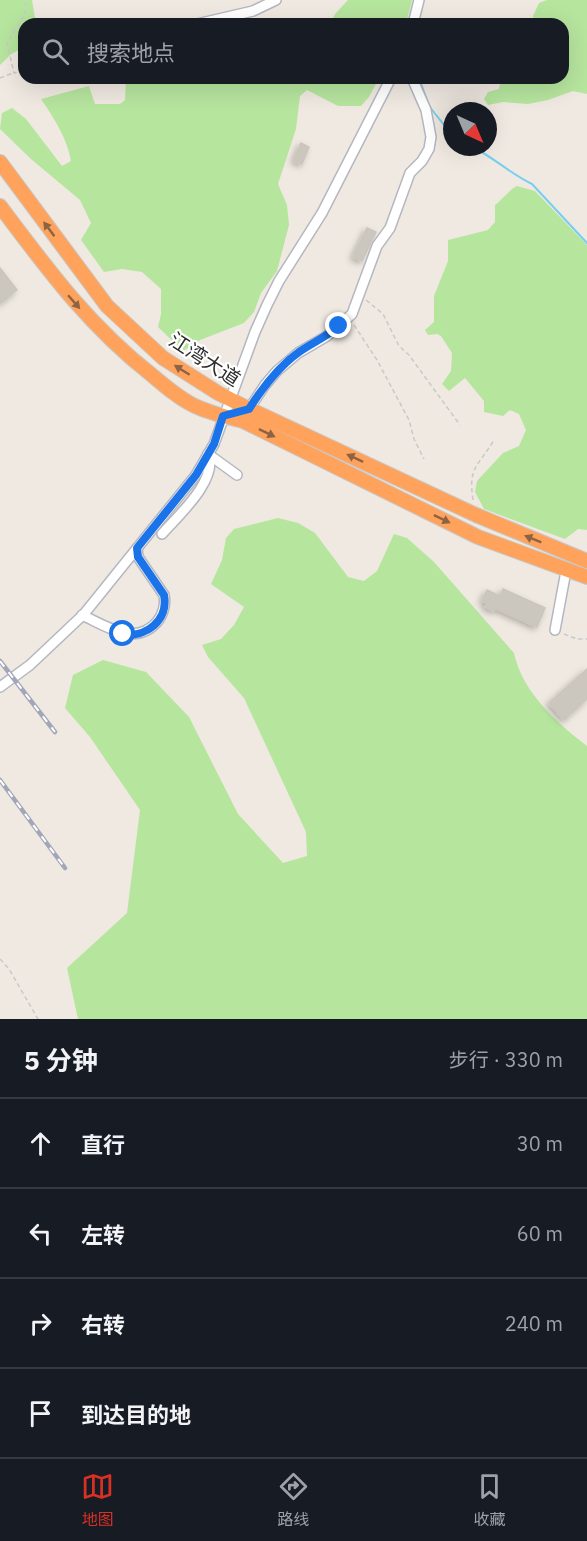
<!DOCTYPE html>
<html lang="zh">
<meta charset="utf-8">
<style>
body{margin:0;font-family:"IBM Plex Sans","Noto Sans SC",sans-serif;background:#242831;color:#f1f3f6}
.compass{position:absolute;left:443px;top:102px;width:54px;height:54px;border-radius:50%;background:#171b24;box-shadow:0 6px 24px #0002;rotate:136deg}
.stop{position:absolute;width:18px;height:18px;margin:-14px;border:4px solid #1a73e8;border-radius:50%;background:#fff}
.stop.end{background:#1a73e8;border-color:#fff;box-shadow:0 2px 6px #0008}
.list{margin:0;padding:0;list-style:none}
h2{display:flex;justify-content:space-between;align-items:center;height:78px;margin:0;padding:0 24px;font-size:26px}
h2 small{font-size:20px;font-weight:400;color:#9ea1a6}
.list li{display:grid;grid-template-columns:39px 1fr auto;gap:18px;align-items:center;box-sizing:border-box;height:90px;padding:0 24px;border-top:2px solid #363941}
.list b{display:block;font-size:22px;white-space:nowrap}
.list em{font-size:20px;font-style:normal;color:#9ea1a6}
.icon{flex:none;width:33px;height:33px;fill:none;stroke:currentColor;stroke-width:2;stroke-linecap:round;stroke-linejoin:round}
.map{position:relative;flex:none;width:587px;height:1019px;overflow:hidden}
.search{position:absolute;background:#171b24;box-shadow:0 6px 24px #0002;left:18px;right:18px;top:18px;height:66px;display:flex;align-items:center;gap:15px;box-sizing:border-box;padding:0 21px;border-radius:18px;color:#9ea1a6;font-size:22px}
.sheet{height:438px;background:#171b24}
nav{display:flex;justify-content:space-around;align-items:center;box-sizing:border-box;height:84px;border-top:2px solid #363941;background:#171b24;font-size:16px;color:#9ea1a6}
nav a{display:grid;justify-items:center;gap:3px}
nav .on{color:#d93025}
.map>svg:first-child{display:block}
.green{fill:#b6e59e}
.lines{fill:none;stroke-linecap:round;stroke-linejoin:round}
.stream{stroke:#75cff0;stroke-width:2}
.building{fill:#cbc7bf;stroke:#cbc5ba;stroke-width:1.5;filter:url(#shadow)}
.minor-casing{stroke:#b4b7c1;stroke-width:12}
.highway-casing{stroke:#c9c9c9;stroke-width:16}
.path{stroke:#c9c9c9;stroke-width:1.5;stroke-dasharray:4.5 3;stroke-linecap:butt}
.minor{stroke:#fff;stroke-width:9}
.highway{stroke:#ffa35c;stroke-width:14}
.rail-casing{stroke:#a3a6b8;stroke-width:4.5}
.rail{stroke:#fff;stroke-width:2;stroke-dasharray:7;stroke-linecap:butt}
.oneway{fill:#8c6343}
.route{stroke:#1a73e8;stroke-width:8}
.labels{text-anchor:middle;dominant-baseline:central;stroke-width:4.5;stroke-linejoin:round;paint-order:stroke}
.street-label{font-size:20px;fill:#2e2e2e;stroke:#fff}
</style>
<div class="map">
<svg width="587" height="1019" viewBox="0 0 587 1019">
<defs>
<filter id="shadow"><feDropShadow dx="-2.5" dy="2.5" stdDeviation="3" flood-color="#0004"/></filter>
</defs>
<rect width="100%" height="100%" fill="#efe9e1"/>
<g class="green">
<polygon points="0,0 32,0 36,24 24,24 24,47 10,55 0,65"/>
<polygon points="348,0 412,0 406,24 330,24 335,14"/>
<polygon points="547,0 587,0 587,94 573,91 548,100 528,104 503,102 488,105 484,99 488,92 499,89 501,78 563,78 563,24 535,24 533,16 539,3"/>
<path d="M126 78H379L369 97 361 106H338L307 90 300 96 296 129 278 184 287 205 289 225 277 271 261 293 254 312 244 323 200 340 183 351 158 327 161 314V289L142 272 122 269 104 272 81 240 91 223 80 200 31 159 0 129 2 113 12 108 26 119 62 166 71 161C67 138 54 118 41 99L89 86 95 104H120L125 100Z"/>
<path d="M517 186 535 191 587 245V530L578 529 565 539 484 509 475 492 477 481 503 453 519 446 526 430 519 414 510 410 503 416 484 412V401L465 378 449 391 442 384 451 371 452 353 441 336 437 334 428 335 425 330 434 322V296L448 261V240L488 230 495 222V205C503 199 509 190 517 186Z"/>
<path d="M278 518 298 523 315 533 348 577 364 581 377 571 394 534 407 538 434 562 514 653C522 692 557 723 587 746V1019H78L67 968 127 913 140 810 90 737 65 708 73 675 103 660 146 672 189 717 238 814 283 863 307 856 306 832 244 698 208 657 202 645 221 639 234 625 244 607 211 584 222 560 226 538 234 529Z"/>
</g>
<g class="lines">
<g class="stream">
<polyline points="419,78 429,106 452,135"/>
<path d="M473 147C494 158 511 174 532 184L587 243"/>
</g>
</g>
<g class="building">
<polygon points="301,143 309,147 302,164 294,161"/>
<polygon points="367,228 376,232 362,261 353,257"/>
<polygon points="0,268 17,290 0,304"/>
<polygon points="503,589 545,608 537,627 495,608 494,611 485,607 487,603 482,601 487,590 500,596"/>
<polygon points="587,669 587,699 564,720 549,703"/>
</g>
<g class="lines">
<g class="minor-casing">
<g id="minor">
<polyline points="197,24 253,11 276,0"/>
<polyline points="413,24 419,0"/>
<polyline points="225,416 249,409 265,385 277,371 298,353 327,336 352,314 377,246 390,228 410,173 422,161 429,149 431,137 426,110 412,78"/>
<polyline points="208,454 237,475"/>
<path d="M162 534C178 516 219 479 208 454"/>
<path d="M82 615C106 626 135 647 157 622 163 615 166 604 164 595L138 557 137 548"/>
<polyline points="555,630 566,571"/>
<polyline points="0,687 30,665 84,614 196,475 214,444 255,332 267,305 279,281 322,213 391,78"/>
</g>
</g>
<g class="highway-casing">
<g id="highway">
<polyline points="0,162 107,306 163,358 218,393 249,409 476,515 587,561"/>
<path d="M0 206C48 270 89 326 153 376 166 387 180 399 195 406 210 413 226 417 243 421L478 537 587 577"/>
</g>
</g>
<g class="path">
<polyline points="24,71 14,73 7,43 25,14 26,0"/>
<polyline points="0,78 13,73"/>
<polyline points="366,300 383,314 399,346 409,355 460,425"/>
<polyline points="354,325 377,360 409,420 414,439 424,459"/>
<path d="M473 500C468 466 478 467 494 440"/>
<polyline points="564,634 577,639 587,639"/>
<polyline points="0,959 9,969 38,1019"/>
</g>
<use href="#minor" class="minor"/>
<use href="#highway" class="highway"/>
<g class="rail-casing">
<g id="rail">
<polyline points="0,661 55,732"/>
<polyline points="0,780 65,868"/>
</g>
</g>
<use href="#rail" class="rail"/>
</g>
<defs><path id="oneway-solid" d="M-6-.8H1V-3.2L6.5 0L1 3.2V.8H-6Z" transform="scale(1.5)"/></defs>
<g class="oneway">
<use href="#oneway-solid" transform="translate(49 229) rotate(-127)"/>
<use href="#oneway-solid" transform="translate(74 302) rotate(49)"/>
<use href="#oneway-solid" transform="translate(182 370) rotate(-148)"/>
<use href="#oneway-solid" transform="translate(267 433) rotate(26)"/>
<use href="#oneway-solid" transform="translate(355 458) rotate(-155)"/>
<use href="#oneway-solid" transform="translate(442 519) rotate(26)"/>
<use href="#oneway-solid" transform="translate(533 539) rotate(-158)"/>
</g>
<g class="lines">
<path class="route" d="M123 634C146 638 169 620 164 595L138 557 137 548 196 475 214 444 223 416 249 409C263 387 278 367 299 352 312 343 326 337 339 326"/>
</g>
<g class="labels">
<g class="street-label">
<text transform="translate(205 359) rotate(33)">江湾大道</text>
</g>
</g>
</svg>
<svg class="compass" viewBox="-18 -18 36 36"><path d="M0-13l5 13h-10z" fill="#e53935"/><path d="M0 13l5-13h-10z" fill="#9ea1a6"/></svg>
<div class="stop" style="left:123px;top:634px"></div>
<div class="stop end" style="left:339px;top:326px"></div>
<div class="search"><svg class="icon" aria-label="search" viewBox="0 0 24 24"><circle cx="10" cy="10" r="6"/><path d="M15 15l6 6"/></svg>搜索地点</div>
</div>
<section class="sheet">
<h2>5 分钟<small>步行 · 330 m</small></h2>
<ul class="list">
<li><svg class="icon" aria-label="ahead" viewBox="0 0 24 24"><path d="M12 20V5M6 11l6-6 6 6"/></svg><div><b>直行</b></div><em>30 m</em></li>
<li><svg class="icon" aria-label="left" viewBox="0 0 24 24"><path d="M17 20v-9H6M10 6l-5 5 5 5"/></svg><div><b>左转</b></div><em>60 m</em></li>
<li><svg class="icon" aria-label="right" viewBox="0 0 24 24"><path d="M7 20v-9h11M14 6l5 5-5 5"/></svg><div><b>右转</b></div><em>240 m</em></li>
<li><svg class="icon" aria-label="arrive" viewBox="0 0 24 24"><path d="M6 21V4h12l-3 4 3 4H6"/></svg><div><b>到达目的地</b></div></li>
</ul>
</section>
<nav>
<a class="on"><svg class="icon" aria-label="map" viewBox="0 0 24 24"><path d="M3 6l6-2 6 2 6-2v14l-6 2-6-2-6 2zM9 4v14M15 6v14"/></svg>地图</a>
<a><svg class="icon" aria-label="directions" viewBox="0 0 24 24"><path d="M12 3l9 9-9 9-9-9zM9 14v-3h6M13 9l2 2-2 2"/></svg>路线</a>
<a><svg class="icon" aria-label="saved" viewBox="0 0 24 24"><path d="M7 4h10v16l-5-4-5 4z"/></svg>收藏</a>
</nav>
